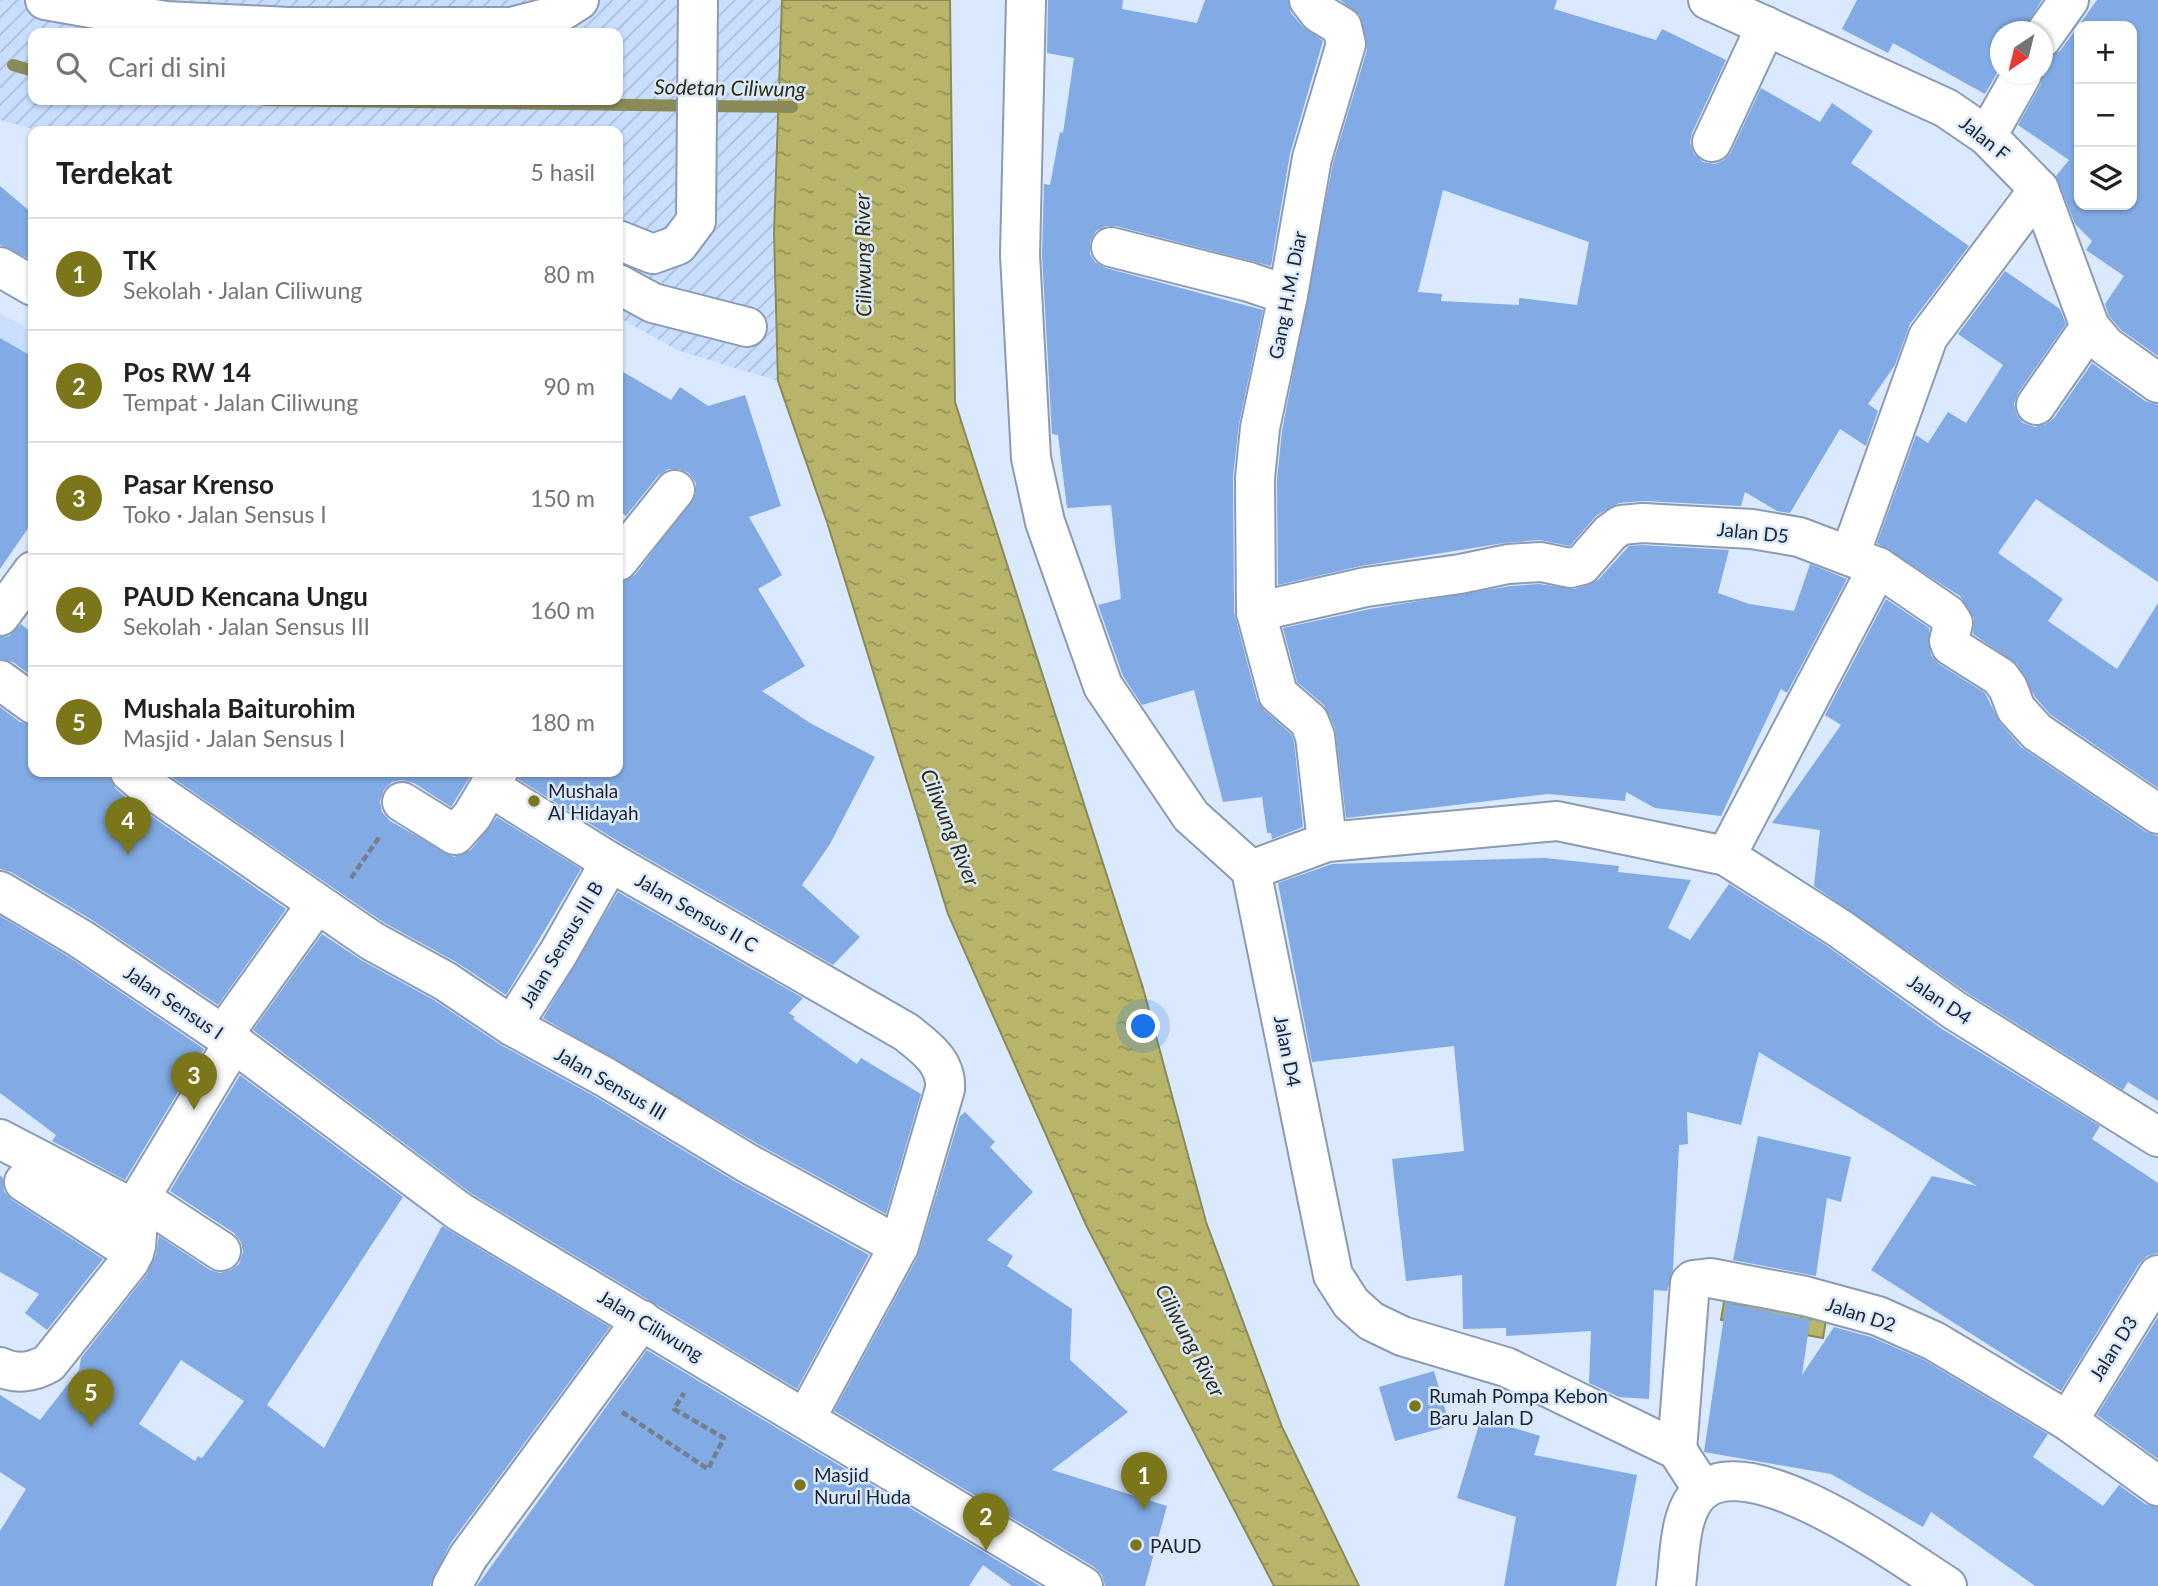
<!DOCTYPE html>
<html lang="id">
<meta charset="utf-8">
<style>
body{margin:0;font-family:Lato,sans-serif;background:#f6f6f6;color:#202124}
.controls{position:absolute;right:21px;top:21px;display:grid;overflow:hidden;border-radius:14px;box-shadow:0 2px 5px #0004}
.controls button{width:63px;height:63px;display:grid;place-items:center;padding:0;border:0;border-bottom:2px solid #e0e0e0;background:#fff;color:#202124;font:35px sans-serif}
.compass{position:absolute;left:1990px;top:21px;width:63px;height:63px;border-radius:50%;background:#fff;box-shadow:0 2px 5px #0004;rotate:215deg}
.you{position:absolute;left:1144px;top:1027px;width:24px;height:24px;margin:-18px;border:5px solid #fff;border-radius:50%;background:#1a73e8;box-shadow:0 0 0 10px #1a73e833}
.badge{display:grid;place-items:center;width:46px;height:46px;border-radius:50%;background:#7c761b;color:#fff;font-size:23px;font-weight:700}
.pin{position:absolute;translate:-50% -58px;filter:drop-shadow(0 2px 4px #0008)}
.pin::after{content:'';position:absolute;top:37px;width:24px;height:21px;background:inherit;clip-path:polygon(0 0,100% 0,50% 100%)}
.list{margin:0;padding:0;list-style:none}
h2{display:flex;justify-content:space-between;align-items:center;height:91px;margin:0;padding:0 28px;font-size:30px}
h2 small{font-size:23px;font-weight:400;color:#757577}
.list li{display:grid;grid-template-columns:46px 1fr auto;gap:21px;align-items:center;box-sizing:border-box;height:112px;padding:0 28px;border-top:2px solid #e0e0e0}
.list b{display:block;font-size:26px;white-space:nowrap}
.list p{margin:0;font-size:23px;white-space:nowrap;color:#757577}
.list em{font-size:23px;font-style:normal;color:#757577}
.icon{flex:none;width:38px;height:38px;fill:none;stroke:currentColor;stroke-width:2;stroke-linecap:round;stroke-linejoin:round}
.map{position:relative;flex:none;width:2158px;height:1586px;overflow:hidden}
.search{position:absolute;background:#fff;box-shadow:0 2px 5px #0004;left:28px;top:28px;width:595px;height:77px;display:flex;align-items:center;gap:18px;box-sizing:border-box;padding:0 24px;border-radius:14px;color:#757577;font-size:26px}
.panel{position:absolute;background:#fff;box-shadow:0 2px 5px #0004;left:28px;top:126px;width:595px;height:651px;border-radius:14px}
.map>svg:first-child{display:block}
.built{fill:#c8defe}
.industrial{fill:url(#industrial-furrows);fill-rule:evenodd}
.water{fill:url(#water-ripples);stroke:#8a8a58;stroke-width:2}
.lines{fill:none;stroke-linecap:round;stroke-linejoin:round}
.stream{stroke:#8a8a58;stroke-width:12}
.building{fill:#82aae4;fill-rule:evenodd}
.minor-casing{stroke:#8b9bb3;stroke-width:42}
.path{stroke:#747e8d;stroke-width:4.5;stroke-dasharray:7 3.5;stroke-linecap:butt}
.minor{stroke:#fff;stroke-width:38}
.poi-dot{fill:#7c761b;stroke:#dae9fd;stroke-width:2.5}
.labels{text-anchor:middle;dominant-baseline:central;stroke-width:5;stroke-linejoin:round;paint-order:stroke}
.street-label{font-size:19px;fill:#1d242d;stroke:#dae9fd}
.poi-label{font-size:19px;fill:#1d242d;stroke:#dae9fd;text-anchor:start}
.water-label{font-size:21px;font-style:italic;fill:#302e0d;stroke:#dae9fd}
</style>
<div class="map">
<svg width="2158" height="1586" viewBox="0 0 2158 1586">
<defs>
<pattern id="industrial-furrows" width="10" height="10" patternUnits="userSpaceOnUse" patternTransform="scale(1.75)"><rect width="10" height="10" fill="#c8defe"/><path d="M-1 1l2-2M0 10L10 0M9 11l2-2" fill="none" stroke="#abbeda"/></pattern>
<pattern id="water-ripples" width="26" height="14" patternUnits="userSpaceOnUse" patternTransform="scale(1.75)"><rect width="26" height="14" fill="#b8b56b"/><path d="M2 4q2-2 4 0t4 0M15 11q2-2 4 0t4 0" fill="none" stroke="#959358"/></pattern>
</defs>
<rect width="100%" height="100%" fill="#dae9fd"/>
<polygon class="built" points="0,313 33,332 33,362 0,415"/>
<path class="industrial" d="M0 0H782L774 233 778 381 677 350 618 317V131H40L0 120ZM33 33H618V100H33Z"/>
<g class="water">
<polygon points="782,0 950,0 955,402 1143,988 1206,1222 1282,1427 1359,1586 1274,1586 1086,1225 948,914 827,522 778,381 774,233"/>
<polygon points="1726,1290 1828,1308 1823,1338 1721,1320"/>
</g>
<g class="lines">
<g class="stream">
<polyline points="13,65 33,71"/>
<polyline points="265,100 792,107"/>
</g>
</g>
<g class="building">
<polygon points="1048,0 1123,0 1122,9 1197,23 1205,0 1288,0 1291,13 1302,26 1323,41 1290,154 1271,266 1116,226 1106,226 1096,231 1090,242 1090,254 1095,262 1106,268 1263,310 1239,424 1233,476 1234,612 1257,700 1264,710 1291,734 1294,741 1303,827 1272,839 1271,833 1267,833 1262,797 1223,802 1194,690 1142,705 1123,676 1098,605 1121,599 1111,505 1067,508 1058,435 1052,434 1042,255 1044,184 1050,185 1060,132 1063,133 1074,58 1047,53"/>
<path d="M1340 0H1557L1554 9 1656 40 1662 29 1726 60 1692 133 1690 143 1694 154 1703 162 1715 164 1724 160 1731 152 1761 88 1820 122 1832 103 1873 131 1851 163 1969 246 1910 324 1895 365 1868 404 1878 411 1866 446 1840 429 1790 513 1777 511 1745 492 1741 506 1644 501 1619 503 1597 515 1570 546 1540 540 1504 543 1361 566 1278 585 1277 479 1282 431 1333 163 1367 50 1360 15ZM1443 190 1589 242 1577 305 1519 298V305L1441 301 1442 294 1418 292Z"/>
<polygon points="1857,0 2042,0 2022,32 2000,32 2000,68 1985,94 1893,43 1888,53 1842,29"/>
<path d="M2097 0H2158V356L2121 330 2109 316 2105 304 2124 276 2086 250 2092 241 2075 224 2056 176 2069 160 2018 125 2041 84 2042 59 2060 51ZM2079 26H2132V205H2079Z"/>
<polygon points="0,186 33,214 33,254 30,259 0,245"/>
<polygon points="2005,271 2060,309 2066,324 2018,393 2014,404 2017,415 2023,423 2035,427 2046,424 2054,418 2092,363 2145,401 2158,405 2158,582 2036,499 1998,553 2063,599 2048,621 2117,669 2158,603 2158,788 2051,715 2035,697 2017,664 1973,634 1974,618 1960,596 1877,543 1916,435 1928,443 1948,412 1966,423 2003,365 1958,334"/>
<polygon points="0,338 33,357 33,521 0,569"/>
<polygon points="618,369 671,400 680,387 708,406 745,395 781,506 749,517 782,575 758,589 805,666 762,691 810,723 875,757 830,844 802,885 860,937 833,965 621,843 518,779 520,772 618,772 618,582 635,575 696,494 696,483 689,473 679,469 668,469 658,476 626,516 618,509"/>
<polygon points="1643,545 1729,550 1718,593 1749,604 1794,611 1810,564 1847,579 1787,693 1781,689 1721,816 1655,808 1626,792 1625,801 1548,794 1346,818 1335,728 1324,705 1297,682 1283,628 1370,609 1511,586 1539,584 1575,589 1598,580 1629,546"/>
<polygon points="1886,599 1929,628 1931,655 1939,664 1985,693 2000,723 2021,747 2146,832 2158,836 2158,1101 2128,1082 2123,1090 1966,992 1814,886 1820,830 1772,823 1841,725 1825,715"/>
<polygon points="21,624 33,634 33,677 13,662 0,659 0,637 9,636"/>
<polygon points="0,707 20,722 33,725 33,772 109,772 115,788 131,802 286,909 218,1005 92,920 11,872 0,869"/>
<polygon points="164,772 473,772 451,807 414,783 402,780 392,782 384,790 380,801 382,812 390,821 454,857 471,850 497,817 581,869 506,995 456,962 383,922"/>
<polygon points="1545,858 1619,866 1618,872 1691,880 1668,928 1690,940 1729,884 1827,946 1942,1029 2100,1126 2092,1139 2158,1183 2158,1253 2147,1256 2139,1264 2061,1391 1871,1270 1932,1176 1977,1186 1759,1052 1741,1125 1687,1112 1688,1144 1679,1145 1673,1270 1667,1291 1654,1290 1649,1399 1619,1397 1589,1383 1591,1331 1506,1336 1506,1328 1463,1329 1462,1275 1406,1281 1392,1159 1464,1151 1454,1046 1312,1062 1278,883 1332,864"/>
<polygon points="618,892 803,998 789,1013 795,1017 793,1019 857,1064 861,1058 921,1094 886,1214 758,1144 543,1018"/>
<polygon points="0,916 69,957 204,1049 125,1180 52,1141 56,1135 0,1093"/>
<polygon points="322,934 361,960 434,1000 501,1045 594,1096 736,1182 869,1255 797,1389 472,1194 253,1030"/>
<path d="M240 1075 403 1197 267 1405 324 1448 442 1226 610 1327 450 1544 430 1586H0V1531L26 1489 0 1472V1395L40 1420 79 1370 81 1358 147 1274 156 1254 159 1236 210 1270 220 1273 231 1270 239 1264 243 1252 241 1242 234 1233 170 1191ZM181 1360 244 1401 202 1458 198 1456 195 1461 139 1424Z"/>
<polygon points="965,1112 995,1142 990,1147 1033,1192 987,1240 1013,1256 1007,1266 1072,1309 1070,1360 1128,1412 1052,1470 1167,1506 1145,1586 1105,1586 1102,1575 1094,1567 834,1411 918,1256 960,1116"/>
<polygon points="1758,1136 1851,1157 1841,1202 1827,1198 1816,1276 1733,1260"/>
<polygon points="0,1175 3,1178 4,1191 12,1200 103,1259 47,1330 25,1313 39,1294 0,1272"/>
<polygon points="1726,1303 1810,1320 1802,1375 1834,1327 1871,1337 1924,1360 2048,1434 2033,1457 2103,1506 2119,1485 2145,1504 2158,1507 2158,1586 2035,1586 1931,1512 1923,1527 1831,1474 1704,1452"/>
<polygon points="2158,1317 2158,1459 2097,1415"/>
<polygon points="647,1350 1040,1586 1012,1586 983,1565 969,1586 477,1586"/>
<polygon points="1434,1371 1450,1426 1395,1441 1379,1387"/>
<polygon points="1481,1418 1540,1436 1534,1455 1637,1475 1616,1586 1504,1586 1516,1517 1457,1498"/>
</g>
<g class="lines">
<g class="minor-casing">
<g id="minor">
<polyline points="45,0 165,21 288,27 511,27 554,16 579,0"/>
<polyline points="1026,0 1020,255 1031,458 1045,522 1103,686 1191,816 1251,870"/>
<polyline points="1309,0 1319,13 1342,27 1346,44 1312,158 1288,295 1260,428 1255,478 1256,612 1278,694 1309,721 1315,736 1327,842"/>
<polyline points="1708,0 1946,108 1987,136 2039,189 2090,327 2106,346 2158,383"/>
<polyline points="2042,38 2069,0"/>
<polyline points="1987,136 2022,74"/>
<polyline points="1712,142 1766,26"/>
<polyline points="618,240 653,254 678,245 696,221 698,0"/>
<polyline points="1111,247 1249,282 1288,295"/>
<polyline points="0,267 33,286"/>
<polyline points="618,284 653,303 747,327"/>
<polyline points="2036,405 2090,327"/>
<polyline points="1850,555 1928,337 2039,189"/>
<polyline points="618,561 675,490"/>
<polyline points="1256,612 1366,587 1460,574 1508,564 1541,562 1570,568 1582,565 1610,533 1621,525 1643,523 1752,529 1799,537 1878,567 1947,614 1953,623 1949,641 1951,646 2000,677 2008,688 2016,709 2037,732 2158,814"/>
<polyline points="0,616 33,571"/>
<polyline points="0,680 33,704"/>
<polyline points="130,772 145,785 372,941 445,981 512,1026 605,1077 747,1163 899,1246"/>
<path d="M490 787 610 862 906 1032C925 1047 947 1062 945 1089L899 1246 806 1418"/>
<polyline points="402,802 455,835 472,816 498,772"/>
<polyline points="1726,856 1878,567"/>
<polyline points="1251,870 1327,842 1557,821 1726,856 1839,928 1954,1010 2158,1137"/>
<polyline points="1251,870 1333,1275 1351,1303 1371,1321 1402,1336 1506,1367 1677,1450 1703,1490"/>
<polyline points="0,891 81,939 223,1035 460,1212 1083,1586"/>
<polyline points="512,1026 559,952 610,862"/>
<polyline points="223,1035 316,905"/>
<polyline points="0,1139 138,1211"/>
<polyline points="24,1182 134,1253"/>
<polyline points="140,1198 221,1251"/>
<path d="M0 1367C16 1375 34 1372 49 1363L130 1261 136 1246 140 1198 234 1042"/>
<polyline points="2068,1421 2158,1275"/>
<polyline points="1677,1450 1690,1283 1693,1280 1710,1278 1805,1296 1878,1316 1934,1341 2068,1421 2158,1486"/>
<polyline points="452,1586 468,1557 642,1320"/>
<path d="M1676 1586C1680 1558 1678 1509 1703 1490 1756 1450 1901 1557 1947 1586"/>
</g>
</g>
<g class="path">
<polyline points="351,878 380,836"/>
<polyline points="622,1412 708,1469 724,1438 674,1409 684,1393"/>
</g>
<use href="#minor" class="minor"/>
</g>
<g class="poi-dot">
<circle cx="534" cy="801" r="7"/>
<circle cx="1415" cy="1406" r="7"/>
<circle cx="800" cy="1485" r="7"/>
<circle cx="1136" cy="1545" r="7"/>
</g>
<g class="labels">
<g class="street-label">
<text transform="translate(1985 138) rotate(39)">Jalan F</text>
<text transform="translate(1287 295) rotate(-79)">Gang H.M. Diar</text>
<text transform="translate(1753 532) rotate(6)">Jalan D5</text>
<text transform="translate(697 912) rotate(30)">Jalan Sensus II C</text>
<text transform="translate(561 944) rotate(-59)">Jalan Sensus III B</text>
<text transform="translate(1940 999) rotate(34)">Jalan D4</text>
<text transform="translate(174 1002) rotate(34)">Jalan Sensus I</text>
<text transform="translate(1288 1051) rotate(79)">Jalan D4</text>
<text transform="translate(611 1083) rotate(30)">Jalan Sensus III</text>
<text transform="translate(1861 1314) rotate(18)">Jalan D2</text>
<text transform="translate(651 1325) rotate(31)">Jalan Ciliwung</text>
<text transform="translate(2113 1348) rotate(-58)">Jalan D3</text>
</g>
<g class="poi-label">
<text x="548" y="790">Mushala<tspan x="548" dy="22">Al Hidayah</tspan></text>
<text x="1429" y="1395">Rumah Pompa Kebon<tspan x="1429" dy="22">Baru Jalan D</tspan></text>
<text x="814" y="1474">Masjid<tspan x="814" dy="22">Nurul Huda</tspan></text>
<text x="1150" y="1545">PAUD</text>
</g>
<g class="water-label">
<text transform="translate(730 87) rotate(1)">Sodetan Ciliwung</text>
<text transform="translate(862 255) rotate(-91)">Ciliwung River</text>
<text transform="translate(951 827) rotate(68)">Ciliwung River</text>
<text transform="translate(1191 1340) rotate(62)">Ciliwung River</text>
</g>
</g>
</svg>
<div class="controls">
<button>+</button>
<button>−</button>
<button><svg class="icon" aria-label="layers" viewBox="0 0 24 24"><path d="M12 4l9 5-9 5-9-5zM3 14l9 5 9-5"/></svg></button>
</div>
<svg class="compass" viewBox="-18 -18 36 36"><path d="M0-13l5 13h-10z" fill="#e53935"/><path d="M0 13l5-13h-10z" fill="#757577"/></svg>
<div class="you"></div>
<div class="pin badge" style="left:1144px;top:1510px">1</div>
<div class="pin badge" style="left:986px;top:1551px">2</div>
<div class="pin badge" style="left:194px;top:1110px">3</div>
<div class="pin badge" style="left:128px;top:855px">4</div>
<div class="pin badge" style="left:91px;top:1427px">5</div>
<div class="search"><svg class="icon" aria-label="search" viewBox="0 0 24 24"><circle cx="10" cy="10" r="6"/><path d="M15 15l6 6"/></svg>Cari di sini</div>
<section class="panel">
<h2>Terdekat<small>5 hasil</small></h2>
<ul class="list">
<li><span class="badge">1</span><div><b>TK</b><p>Sekolah · Jalan Ciliwung</p></div><em>80 m</em></li>
<li><span class="badge">2</span><div><b>Pos RW 14</b><p>Tempat · Jalan Ciliwung</p></div><em>90 m</em></li>
<li><span class="badge">3</span><div><b>Pasar Krenso</b><p>Toko · Jalan Sensus I</p></div><em>150 m</em></li>
<li><span class="badge">4</span><div><b>PAUD Kencana Ungu</b><p>Sekolah · Jalan Sensus III</p></div><em>160 m</em></li>
<li><span class="badge">5</span><div><b>Mushala Baiturohim</b><p>Masjid · Jalan Sensus I</p></div><em>180 m</em></li>
</ul>
</section>
</div>
